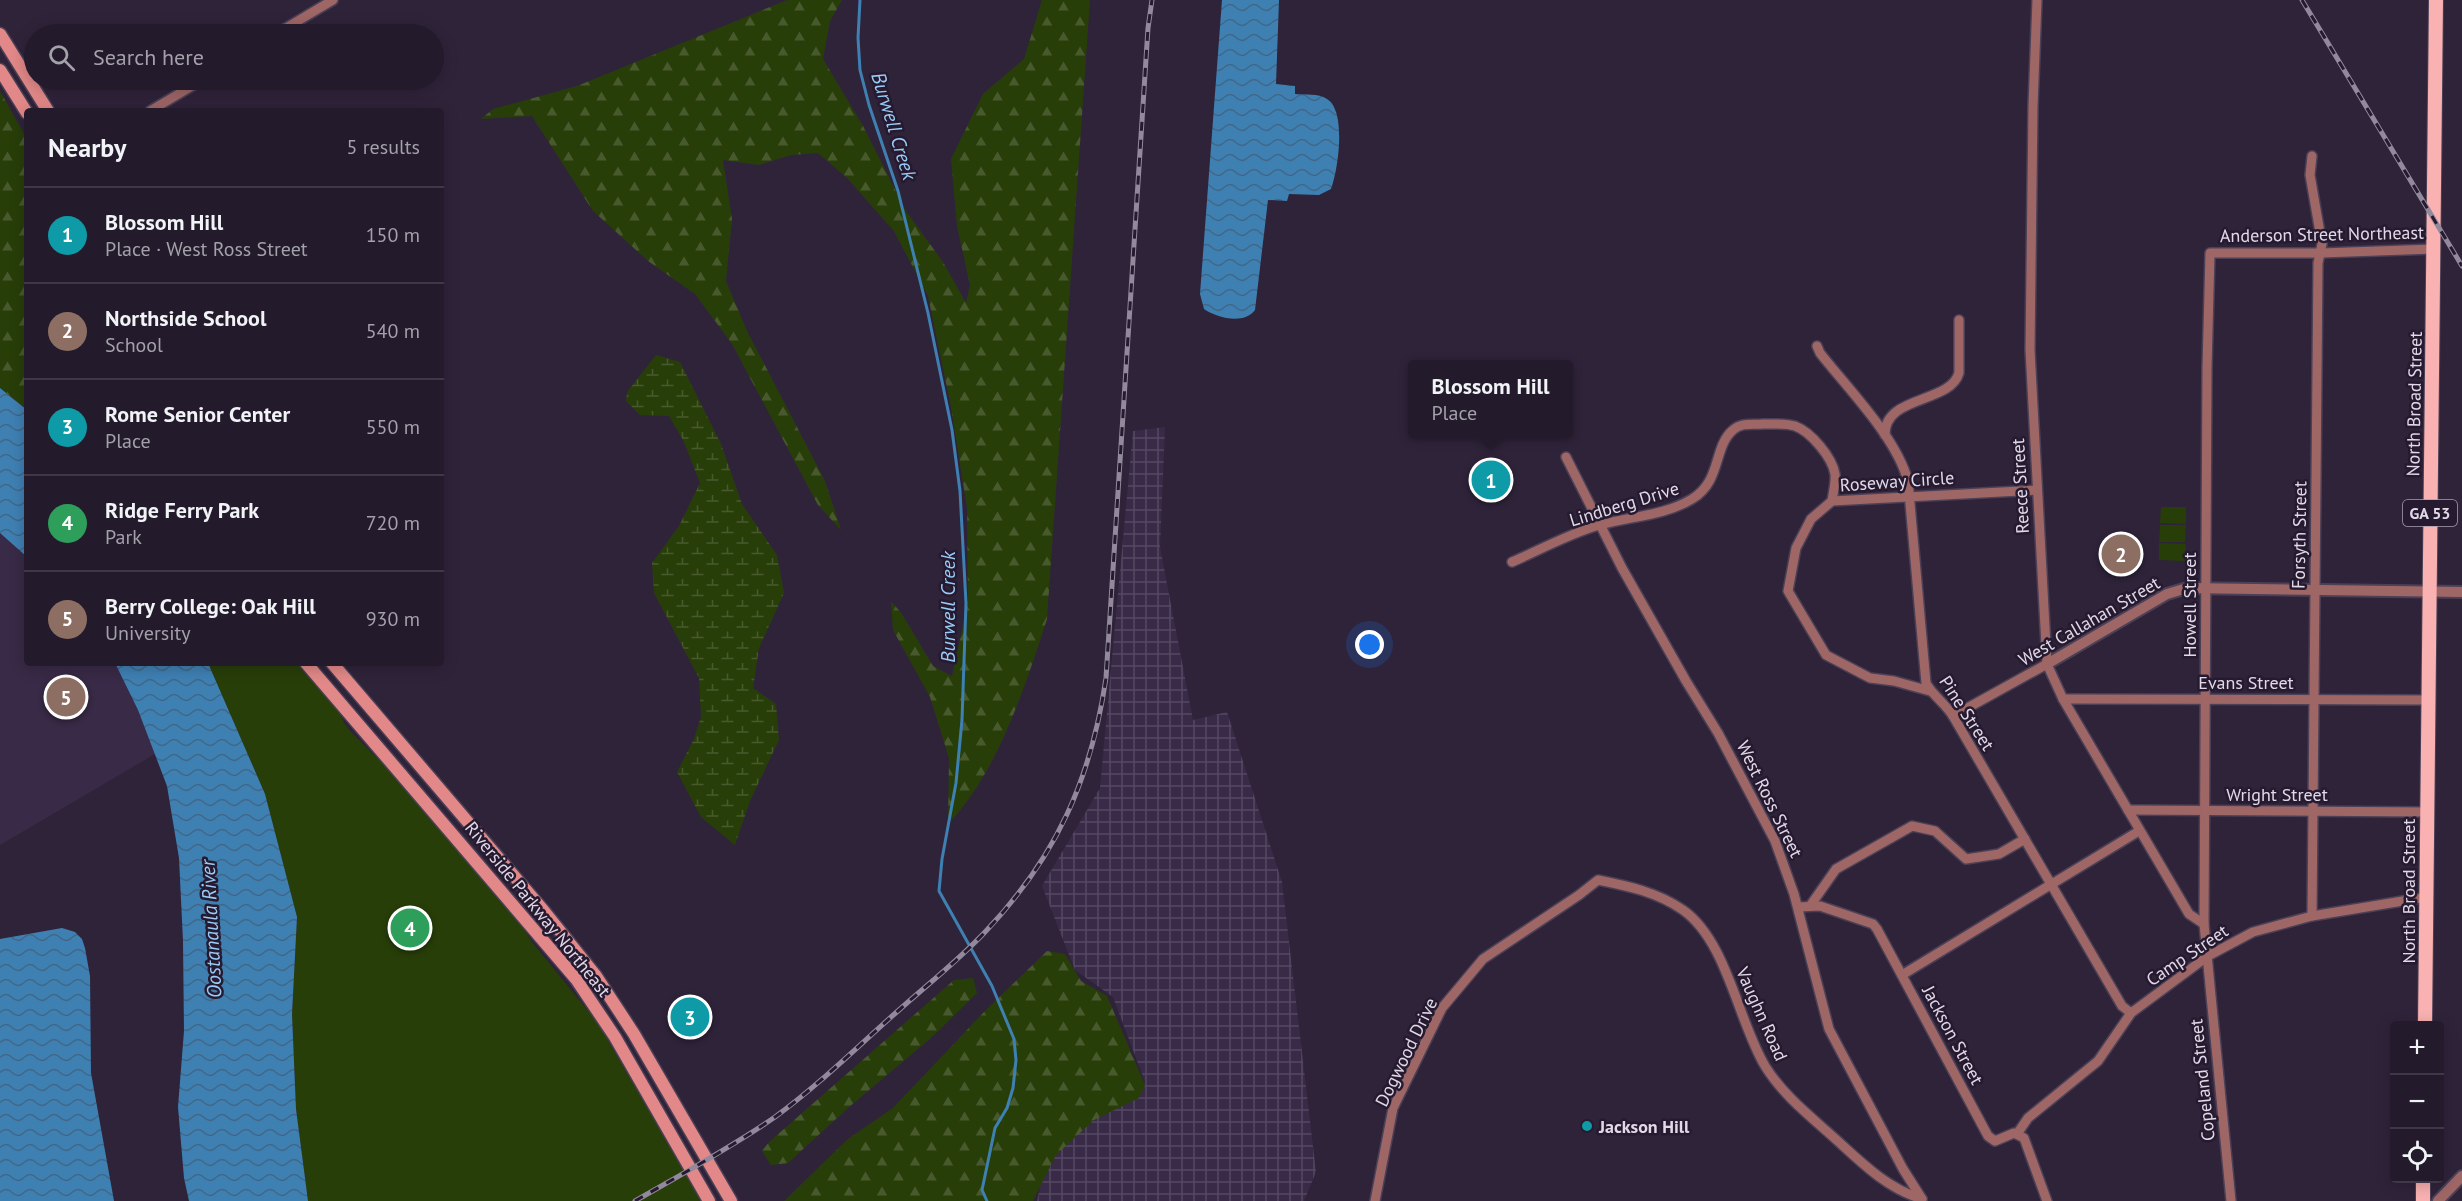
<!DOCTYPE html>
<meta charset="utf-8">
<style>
body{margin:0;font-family:"PT Sans",sans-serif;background:#2b2334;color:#f1f3f6}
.controls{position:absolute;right:18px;bottom:18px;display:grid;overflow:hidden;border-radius:6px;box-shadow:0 3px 15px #0003}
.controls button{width:54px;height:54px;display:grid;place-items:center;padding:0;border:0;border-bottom:2px solid #403848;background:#231a2c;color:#f1f3f6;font:30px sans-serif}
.you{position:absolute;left:1370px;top:645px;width:21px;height:21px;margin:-15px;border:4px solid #fff;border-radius:50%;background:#1a73e8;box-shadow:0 0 0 9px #1a73e833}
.badge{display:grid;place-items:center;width:39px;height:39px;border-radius:50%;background:#d93025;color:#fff;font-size:20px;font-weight:700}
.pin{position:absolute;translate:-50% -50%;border:3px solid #fff;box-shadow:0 2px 6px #0006}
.popup{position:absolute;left:1408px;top:360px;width:165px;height:78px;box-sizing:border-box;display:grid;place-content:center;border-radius:6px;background:#231a2c;filter:drop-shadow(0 2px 4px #0005);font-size:20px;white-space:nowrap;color:#a3a1a9}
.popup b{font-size:22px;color:#f1f3f6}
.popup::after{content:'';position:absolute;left:50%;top:100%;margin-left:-12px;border:12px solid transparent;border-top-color:#231a2c}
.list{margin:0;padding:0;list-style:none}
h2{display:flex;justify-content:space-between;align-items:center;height:78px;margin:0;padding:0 24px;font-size:26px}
h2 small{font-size:20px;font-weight:400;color:#a3a1a9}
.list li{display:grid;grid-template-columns:39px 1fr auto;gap:18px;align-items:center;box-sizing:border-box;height:96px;padding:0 24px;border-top:2px solid #403848}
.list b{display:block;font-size:22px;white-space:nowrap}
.list p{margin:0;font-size:20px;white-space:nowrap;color:#a3a1a9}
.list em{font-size:20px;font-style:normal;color:#a3a1a9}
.icon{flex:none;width:33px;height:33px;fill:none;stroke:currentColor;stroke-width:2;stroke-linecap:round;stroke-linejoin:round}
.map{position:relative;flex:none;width:2462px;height:1201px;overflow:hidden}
.search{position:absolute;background:#231a2c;box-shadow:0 3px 15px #0003;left:24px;top:24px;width:420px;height:66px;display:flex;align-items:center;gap:15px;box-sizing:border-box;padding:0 21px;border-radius:33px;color:#a3a1a9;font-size:22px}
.panel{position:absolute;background:#231a2c;box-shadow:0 3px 15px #0003;left:24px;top:108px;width:420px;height:558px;border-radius:6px}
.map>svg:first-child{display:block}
.built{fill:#392a47}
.industrial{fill:url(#industrial-grid)}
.forest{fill:url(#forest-firs)}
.wetland{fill:url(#wetland-marsh)}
.park{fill:#283e09}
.water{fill:url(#water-waves)}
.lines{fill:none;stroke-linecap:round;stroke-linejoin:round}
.stream{stroke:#3f80b3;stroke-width:3}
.minor-casing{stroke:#4b4056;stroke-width:12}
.tertiary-casing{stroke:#4b4056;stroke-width:14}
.secondary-casing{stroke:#4b4056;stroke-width:15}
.primary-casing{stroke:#4b4056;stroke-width:16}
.minor{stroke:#9f6666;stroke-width:9}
.tertiary{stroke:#9f6666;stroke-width:10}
.secondary{stroke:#e28888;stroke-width:12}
.primary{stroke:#f9b2b1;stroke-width:14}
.rail-casing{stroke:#93899c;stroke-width:5}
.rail{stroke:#251a2f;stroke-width:3;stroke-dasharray:9;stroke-linecap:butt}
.culture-dot{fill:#0f9aa8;stroke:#251a2f;stroke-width:2}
.labels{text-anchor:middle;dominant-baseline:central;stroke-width:5;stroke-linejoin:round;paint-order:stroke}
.shield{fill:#251a2f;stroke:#a9a0b0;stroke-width:1.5}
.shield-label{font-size:16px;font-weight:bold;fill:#e1d9e8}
.street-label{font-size:18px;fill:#e1d9e8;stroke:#251a2f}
.poi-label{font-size:18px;font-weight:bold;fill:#e1d9e8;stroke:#251a2f;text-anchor:start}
.water-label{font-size:20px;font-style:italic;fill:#99cbf6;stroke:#251a2f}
</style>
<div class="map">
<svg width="2462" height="1201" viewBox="0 0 2462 1201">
<defs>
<pattern id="industrial-grid" width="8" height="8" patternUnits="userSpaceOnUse" patternTransform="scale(1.5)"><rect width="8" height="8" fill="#392a47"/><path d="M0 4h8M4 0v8" fill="none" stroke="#554862"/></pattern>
<pattern id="forest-firs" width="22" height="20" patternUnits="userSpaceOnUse" patternTransform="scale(1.5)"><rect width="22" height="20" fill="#283e09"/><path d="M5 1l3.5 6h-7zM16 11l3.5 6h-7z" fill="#47592d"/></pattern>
<pattern id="wetland-marsh" width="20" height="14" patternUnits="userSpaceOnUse" patternTransform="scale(1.5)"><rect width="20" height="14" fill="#283e09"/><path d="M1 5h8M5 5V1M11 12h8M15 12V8" fill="none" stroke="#47592d"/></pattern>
<pattern id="water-waves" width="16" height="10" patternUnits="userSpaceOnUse" patternTransform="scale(1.5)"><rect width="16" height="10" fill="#3f80b3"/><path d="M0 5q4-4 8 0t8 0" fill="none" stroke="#416787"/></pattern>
</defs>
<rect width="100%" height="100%" fill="#2f233a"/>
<polygon class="built" points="0,533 27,557 27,663 115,663 138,710 155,754 0,845"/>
<polygon class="industrial" points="1165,427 1160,547 1193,720 1227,712 1282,882 1316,1172 1304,1201 1037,1201 1048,1153 1145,1082 1113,997 1075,970 1042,886 1100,788 1133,431"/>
<g class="forest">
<path d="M787 0H842L830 21 823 59 863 126 906 211 943 262 966 303 970 285 957 226 951 159 983 94 1024 59 1042 0H1090L1047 619C1025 687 998 772 948 824L949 758 930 697 893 630 891 601 902 614 933 666 952 676 968 602 967 508 951 407 928 296 894 231 847 178 818 153 791 155 759 165 723 160 732 219 726 281 747 331 825 481 841 530 818 505 732 344 695 294 648 261 593 211 532 116 481 119 493 109 577 86Z"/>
<polygon points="0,91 27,139 27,410 0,388"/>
<polygon points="1047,951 1065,954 1081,981 1107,996 1145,1085 1139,1098 1094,1120 1056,1155 1033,1201 784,1201 848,1139 893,1108 984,1012"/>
<polygon points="973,978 977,993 932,1037 848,1108 788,1163 771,1165 762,1151 769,1142 954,980"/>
</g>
<polygon class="wetland" points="656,355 680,362 721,444 742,504 777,555 784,593 759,648 753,688 776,704 779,740 750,801 735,845 701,817 677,772 694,739 701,717 699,678 654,593 652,563 679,526 700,483 684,442 669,416 640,415 626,401 627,392"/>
<g class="park">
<polygon points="2161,507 2186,507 2186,524 2160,523"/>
<polygon points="2160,525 2186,525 2185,542 2159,542"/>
<polygon points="2159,543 2186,544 2185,561 2159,560"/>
<polygon points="208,663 296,663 339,709 344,723 352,733 394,775 521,924 532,942 598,1023 701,1201 308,1201 296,1109 292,1014 297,917 265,794"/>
</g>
<g class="water">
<path d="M1222 0H1279L1276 84 1295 86V94C1305 95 1318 93 1327 99 1347 111 1338 171 1331 189L1319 195 1289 194 1287 201 1268 200 1255 310C1244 325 1217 318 1204 309L1200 294Z"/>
<polygon points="0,388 27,410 27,557 0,533"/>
<polygon points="115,663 208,663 265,794 297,917 292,1014 296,1109 308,1201 189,1201 184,1178 178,1107 184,1031 183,941 179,858 167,786 138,710"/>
<polygon points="62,928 75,932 82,939 85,948 90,976 91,1073 114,1201 0,1201 0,939"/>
</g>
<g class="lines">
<polyline class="stream" points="860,0 858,38 860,70 869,105 898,191 928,313 952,430 960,491 966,603 962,720 956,783 942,859 939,891 992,986 1014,1039 1016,1060 1013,1088 1007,1108 995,1128 982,1190 987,1201"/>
<g class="minor-casing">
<g id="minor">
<polyline points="2037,0 2033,106 2030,350 2047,664 2063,699 2189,914 2204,924"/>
<polyline points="276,34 333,0"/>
<polyline points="150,111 202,80"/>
<polyline points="2312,156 2310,175 2322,244 2318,263 2312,916"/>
<path d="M1817 346 1820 353C1849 390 1896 437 1908 481L1926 683C1932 695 1945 703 1953 716L2122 1006 2131 1013"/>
<path d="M1885 435C1884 395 1950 404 1959 373V320"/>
<polyline points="1566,457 1622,568 1686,681 1718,733 1775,841 1794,894 1829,1029 1903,1169 1922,1199"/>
<path d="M1512 562C1540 550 1570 533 1600 525 1631 516 1664 516 1692 499 1722 481 1713 447 1733 430 1742 422 1752 425 1763 424 1773 424 1785 423 1795 426 1811 432 1832 457 1835 474 1836 482 1833 493 1832 501"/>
<polyline points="1930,691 1894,681 1870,678 1826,655 1788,591 1796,548 1811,519 1832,501 2037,490"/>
<polyline points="2063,699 2429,700"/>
<polyline points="1953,716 2047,664"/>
<polyline points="2128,810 2427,812"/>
<polyline points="1810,906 1836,869 1912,826 1935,831 1966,859 1999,854 2025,839"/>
<polyline points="1798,907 1820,906 1873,924 1877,929 1988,1136 1995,1141 2014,1133 2024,1138 2047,1201"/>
<polyline points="1902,975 2139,831"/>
<polyline points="2017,1134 2028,1118 2098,1061 2131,1013 2208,956 2253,932 2312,916 2427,897"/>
<path d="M1375 1201 1393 1108 1442 1008 1483 959 1579 895 1598 880C1628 886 1657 892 1683 910 1727 941 1738 1021 1765 1066 1784 1097 1814 1119 1840 1143 1865 1166 1889 1189 1922 1199"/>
<polyline points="2231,1201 2204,924 2207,368 2210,253 2321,253 2434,249"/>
</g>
</g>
<g class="tertiary-casing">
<g id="tertiary">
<polyline points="2047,664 2167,594 2187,588 2462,592"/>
<polyline points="2438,1201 2462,1176"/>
</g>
</g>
<g class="secondary-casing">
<g id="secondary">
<polyline points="0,34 48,111"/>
<polyline points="0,70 27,113"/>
<polyline points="306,663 576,979 615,1037 709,1201"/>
<polyline points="332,663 543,910 596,976 634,1034 731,1201"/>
</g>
</g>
<g class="primary-casing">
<g id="primary">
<polyline points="2425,1026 2436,0"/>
<polyline points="2423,1201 2423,1178"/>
</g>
</g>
<use href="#minor" class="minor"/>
<use href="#tertiary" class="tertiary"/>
<use href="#secondary" class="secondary"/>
<use href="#primary" class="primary"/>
<g class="rail-casing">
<g id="rail">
<polyline points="2302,0 2462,266"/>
<path d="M635 1201C682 1174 730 1148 775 1117 819 1085 858 1046 899 1010 928 984 959 960 986 931 1057 856 1091 779 1106 678L1148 28 1152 0"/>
</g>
</g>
<use href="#rail" class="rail"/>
</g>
<circle class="culture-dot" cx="1587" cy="1126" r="6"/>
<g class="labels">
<rect class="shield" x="2403" y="500" width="54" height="26" rx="4.5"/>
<g class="shield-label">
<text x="2430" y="513">GA 53</text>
</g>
<g class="street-label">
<text transform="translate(2322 234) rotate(-1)">Anderson Street Northeast</text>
<text transform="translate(2414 404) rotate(-89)">North Broad Street</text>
<text transform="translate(1897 481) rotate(-4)">Roseway Circle</text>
<text transform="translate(2020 486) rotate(-93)">Reece Street</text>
<text transform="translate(1624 504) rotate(-17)">Lindberg Drive</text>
<text transform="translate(2299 535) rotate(-89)">Forsyth Street</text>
<text transform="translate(2189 605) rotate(-90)">Howell Street</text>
<text transform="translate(2089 621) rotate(-30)">West Callahan Street</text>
<text x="2246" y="682">Evans Street</text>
<text transform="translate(1967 713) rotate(57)">Pine Street</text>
<text x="2277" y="794">Wright Street</text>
<text transform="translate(1770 799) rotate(64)">West Ross Street</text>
<text transform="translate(2408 891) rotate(-90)">North Broad Street</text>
<text transform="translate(538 909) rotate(51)">Riverside Parkway Northeast</text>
<text transform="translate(2187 955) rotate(-34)">Camp Street</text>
<text transform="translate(1762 1014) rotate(66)">Vaughn Road</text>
<text transform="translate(1953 1035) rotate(62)">Jackson Street</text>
<text transform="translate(1406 1052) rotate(-64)">Dogwood Drive</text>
<text transform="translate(2202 1080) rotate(-96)">Copeland Street</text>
</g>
<g class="poi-label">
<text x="1599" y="1126">Jackson Hill</text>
</g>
<g class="water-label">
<text transform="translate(894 126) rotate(73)">Burwell Creek</text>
<text transform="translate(948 607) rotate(-90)">Burwell Creek</text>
<text transform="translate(211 929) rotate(-93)">Oostanaula River</text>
</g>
</g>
</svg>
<div class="controls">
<button>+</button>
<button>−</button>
<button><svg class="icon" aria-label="locate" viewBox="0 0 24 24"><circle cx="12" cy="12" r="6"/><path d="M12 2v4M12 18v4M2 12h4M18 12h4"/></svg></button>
</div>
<div class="you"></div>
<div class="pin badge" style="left:1491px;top:480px;background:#0f9aa8">1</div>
<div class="popup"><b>Blossom Hill</b>Place</div>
<div class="pin badge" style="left:2121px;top:554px;background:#8d6e63">2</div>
<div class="pin badge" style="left:690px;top:1017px;background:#0f9aa8">3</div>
<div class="pin badge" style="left:410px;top:928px;background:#2e9e5b">4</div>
<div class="pin badge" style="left:66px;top:697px;background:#8d6e63">5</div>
<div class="search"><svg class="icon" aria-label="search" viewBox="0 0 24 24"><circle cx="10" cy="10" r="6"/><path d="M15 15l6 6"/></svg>Search here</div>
<section class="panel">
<h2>Nearby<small>5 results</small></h2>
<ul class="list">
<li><span class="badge" style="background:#0f9aa8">1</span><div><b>Blossom Hill</b><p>Place · West Ross Street</p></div><em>150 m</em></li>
<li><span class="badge" style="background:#8d6e63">2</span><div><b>Northside School</b><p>School</p></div><em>540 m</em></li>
<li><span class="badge" style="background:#0f9aa8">3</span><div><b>Rome Senior Center</b><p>Place</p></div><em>550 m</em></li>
<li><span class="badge" style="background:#2e9e5b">4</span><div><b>Ridge Ferry Park</b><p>Park</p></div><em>720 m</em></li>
<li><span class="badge" style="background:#8d6e63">5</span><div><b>Berry College: Oak Hill</b><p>University</p></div><em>930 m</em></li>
</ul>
</section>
</div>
